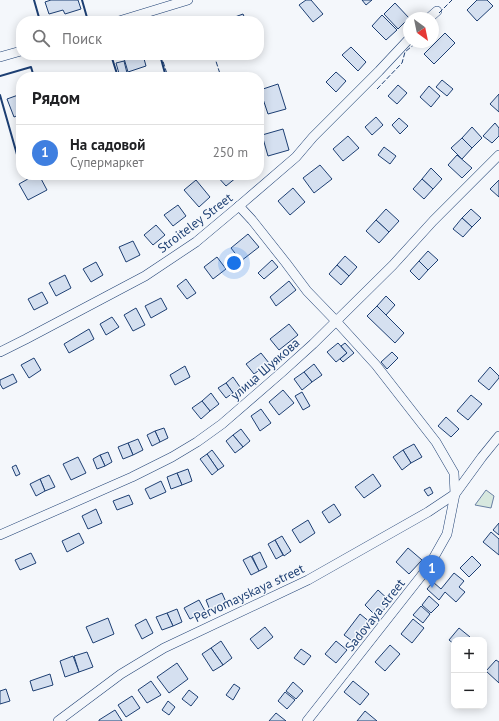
<!DOCTYPE html>
<html lang="ru">
<meta charset="utf-8">
<style>
body{margin:0;font-family:"PT Sans",sans-serif;background:#f6f6f6;color:#202124}
.controls{position:absolute;right:12px;bottom:12px;display:grid;overflow:hidden;border-radius:8px;box-shadow:0 2px 10px #0003}
.controls button{width:36px;height:36px;display:grid;place-items:center;padding:0;border:0;border-bottom:1px solid #e0e0e0;background:#fff;color:#202124;font:20px sans-serif}
.compass{position:absolute;left:403px;top:12px;width:36px;height:36px;border-radius:50%;background:#fff;box-shadow:0 2px 10px #0003;rotate:147deg}
.you{position:absolute;left:234px;top:263px;width:14px;height:14px;margin:-10px;border:3px solid #fff;border-radius:50%;background:#1a73e8;box-shadow:0 0 0 6px #1a73e833}
.badge{display:grid;place-items:center;width:26px;height:26px;border-radius:50%;background:#c62828;color:#fff;font-size:13px;font-weight:700}
.pin{position:absolute;translate:-50% -33px;filter:drop-shadow(0 1px 2px #0008)}
.pin::after{content:'';position:absolute;top:21px;width:14px;height:12px;background:inherit;clip-path:polygon(0 0,100% 0,50% 100%)}
.list{margin:0;padding:0;list-style:none}
h2{display:flex;justify-content:space-between;align-items:center;height:52px;margin:0;padding:0 16px;font-size:17px}
h2 small{font-size:13px;font-weight:400;color:#757577}
.list li{display:grid;grid-template-columns:26px 1fr auto;gap:12px;align-items:center;box-sizing:border-box;height:56px;padding:0 16px;border-top:1px solid #e0e0e0}
.list b{display:block;font-size:15px;white-space:nowrap}
.list p{margin:0;font-size:13px;white-space:nowrap;color:#757577}
.list em{font-size:13px;font-style:normal;color:#757577}
.icon{flex:none;width:22px;height:22px;fill:none;stroke:currentColor;stroke-width:2;stroke-linecap:round;stroke-linejoin:round}
.map{position:relative;flex:none;width:499px;height:721px;overflow:hidden}
.search{position:absolute;background:#fff;box-shadow:0 2px 10px #0003;left:16px;top:16px;width:248px;height:44px;display:flex;align-items:center;gap:10px;box-sizing:border-box;padding:0 14px;border-radius:16px;color:#757577;font-size:15px}
.panel{position:absolute;background:#fff;box-shadow:0 2px 10px #0003;left:16px;top:72px;width:248px;height:108px;border-radius:16px}
.map>svg:first-child{display:block}
.green{fill:#d7e8df;stroke:#687fa3}
.building{fill:#d5e0f0;stroke:#1d3f73}
.lines{fill:none;stroke-linecap:round;stroke-linejoin:round}
.street-casing{stroke:#1d3f73;stroke-width:10}
.street{stroke:#f4f7fb;stroke-width:9}
.fence{stroke:#1d3f73;stroke-width:1;stroke-dasharray:5 2;stroke-linecap:butt}
.wall{stroke:#1d3f73;stroke-width:2}
.labels{text-anchor:middle;dominant-baseline:central;stroke-width:3;stroke-linejoin:round;paint-order:stroke}
.street-label{font-size:13px;fill:#1d3f73;stroke:#f4f7fb}
</style>
<div class="map">
<svg width="499" height="721" viewBox="0 0 499 721">
<rect width="100%" height="100%" fill="#f4f7fb"/>
<polygon class="green" points="486,490 494,496 491,508 475,505"/>
<g class="building">
<polygon points="51,0 78,0 81,9 65,14 63,10 49,14 45,2"/>
<polygon points="306,0 311,0 323,14 313,22 299,5"/>
<polygon points="362,0 372,0 366,5"/>
<polygon points="477,0 487,0 493,6 477,21 467,10"/>
<polygon points="395,3 409,18 398,29 384,14"/>
<polygon points="243,14 246,21 224,21"/>
<polygon points="382,15 397,30 386,40 372,26"/>
<polygon points="445,33 455,43 434,64 424,54"/>
<polygon points="351,47 366,62 358,71 342,55"/>
<polygon points="123,55 143,55 146,66 128,72"/>
<polygon points="124,61 128,77 120,77 116,63"/>
<polygon points="336,72 346,81 336,92 326,82"/>
<polygon points="442,80 453,89 447,96 436,87"/>
<polygon points="278,84 286,109 268,114 260,90"/>
<polygon points="398,85 407,93 397,104 388,96"/>
<polygon points="429,86 440,96 431,107 420,97"/>
<polygon points="21,94 21,114 14,117 7,99"/>
<polygon points="499,94 499,112 490,104"/>
<polygon points="376,117 383,125 372,135 365,127"/>
<polygon points="399,118 408,126 400,134 392,125"/>
<polygon points="495,123 499,128 499,136 492,143 483,136"/>
<polygon points="472,127 482,138 472,148 462,138"/>
<polygon points="283,129 289,150 268,156 262,135"/>
<polygon points="348,136 359,148 343,161 333,149"/>
<polygon points="462,138 472,148 462,159 451,148"/>
<polygon points="384,147 396,156 390,164 378,155"/>
<polygon points="457,155 472,168 462,178 448,165"/>
<polygon points="320,165 332,179 314,193 303,178"/>
<polygon points="431,168 442,179 433,189 422,179"/>
<polygon points="35,175 39,175 47,190 28,200 19,184"/>
<polygon points="216,175 236,175 237,177 226,186"/>
<polygon points="422,179 433,189 424,199 413,189"/>
<polygon points="196,180 210,197 199,207 184,190"/>
<polygon points="499,180 499,197 490,189"/>
<polygon points="293,188 305,202 290,215 278,201"/>
<polygon points="178,205 186,216 173,226 164,215"/>
<polygon points="386,209 399,221 389,232 376,220"/>
<polygon points="471,209 481,218 472,227 462,218"/>
<polygon points="462,218 472,227 463,237 453,229"/>
<polygon points="376,220 389,232 379,243 366,231"/>
<polygon points="156,225 165,235 153,245 144,235"/>
<polygon points="248,234 259,247 241,261 231,248"/>
<polygon points="133,241 140,255 126,262 119,247"/>
<polygon points="428,251 438,260 428,270 419,261"/>
<polygon points="345,256 357,267 349,276 337,265"/>
<polygon points="217,257 226,269 213,279 204,267"/>
<polygon points="272,260 278,267 264,279 258,273"/>
<polygon points="419,261 428,270 419,280 410,271"/>
<polygon points="96,262 103,275 91,282 83,269"/>
<polygon points="337,265 349,276 341,285 329,274"/>
<polygon points="65,275 71,288 56,296 49,283"/>
<polygon points="186,279 196,293 187,299 177,286"/>
<polygon points="289,281 296,290 276,306 270,297"/>
<polygon points="42,292 48,303 34,310 28,299"/>
<polygon points="386,296 395,305 386,315 377,306"/>
<polygon points="161,298 167,309 151,318 145,306"/>
<polygon points="377,306 404,333 395,343 367,316"/>
<polygon points="136,308 145,325 133,331 124,315"/>
<polygon points="112,317 119,327 106,335 100,324"/>
<polygon points="289,324 298,335 279,350 270,339"/>
<polygon points="89,329 94,339 69,353 64,344"/>
<polygon points="338,343 347,353 336,362 327,352"/>
<polygon points="345,343 354,353 343,362 340,359 347,353 341,346"/>
<polygon points="392,352 398,358 387,369 381,362"/>
<polygon points="261,353 269,363 254,374 246,364"/>
<polygon points="34,358 41,370 29,378 21,365"/>
<polygon points="314,364 322,375 312,382 304,372"/>
<polygon points="185,366 190,377 175,385 170,375"/>
<polygon points="490,367 499,376 499,378 489,390 478,381"/>
<polygon points="304,372 312,382 302,390 294,379"/>
<polygon points="13,374 17,382 3,389 0,384 0,380"/>
<polygon points="233,377 240,387 233,393 226,383"/>
<polygon points="226,383 233,393 226,398 218,388"/>
<polygon points="283,390 294,403 279,415 269,402"/>
<polygon points="302,392 310,406 303,410 295,396"/>
<polygon points="211,393 219,404 210,411 202,401"/>
<polygon points="471,395 482,404 468,420 457,411"/>
<polygon points="202,401 210,411 201,419 192,408"/>
<polygon points="261,409 271,423 260,431 251,416"/>
<polygon points="446,417 459,429 451,437 438,426"/>
<polygon points="164,428 168,438 160,442 155,431"/>
<polygon points="241,429 250,441 243,447 233,435"/>
<polygon points="155,431 160,442 152,446 147,435"/>
<polygon points="233,435 243,447 235,453 226,441"/>
<polygon points="138,439 143,450 133,455 128,443"/>
<polygon points="128,443 133,455 123,459 118,447"/>
<polygon points="414,444 422,457 411,463 403,450"/>
<polygon points="212,450 224,466 218,470 207,454"/>
<polygon points="403,450 411,463 402,470 393,457"/>
<polygon points="108,452 112,462 105,466 100,455"/>
<polygon points="207,454 218,470 212,475 200,459"/>
<polygon points="100,455 105,466 97,469 93,459"/>
<polygon points="78,457 86,473 71,480 63,464"/>
<polygon points="16,465 20,474 16,476 12,467"/>
<polygon points="188,469 192,481 182,485 177,473"/>
<polygon points="177,473 182,485 171,489 167,477"/>
<polygon points="373,474 381,486 364,498 355,487"/>
<polygon points="49,475 55,487 45,491 40,479"/>
<polygon points="40,479 45,491 36,496 30,484"/>
<polygon points="161,481 166,492 150,499 145,489"/>
<polygon points="430,487 433,493 428,496 424,490"/>
<polygon points="129,495 133,504 117,510 113,501"/>
<polygon points="334,504 341,515 329,523 322,512"/>
<polygon points="96,509 102,523 88,529 82,516"/>
<polygon points="308,520 315,533 300,543 292,530"/>
<polygon points="499,523 499,535 493,530"/>
<polygon points="491,532 499,539 499,555 483,542"/>
<polygon points="79,533 84,543 67,552 62,541"/>
<polygon points="282,536 291,551 284,556 275,540"/>
<polygon points="275,540 283,555 276,559 268,544"/>
<polygon points="408,548 422,560 409,574 396,562"/>
<polygon points="260,552 267,567 259,571 252,556"/>
<polygon points="31,553 36,563 20,570 15,560"/>
<polygon points="251,556 259,571 251,575 243,560"/>
<polygon points="472,556 481,565 469,577 460,568"/>
<polygon points="454,573 464,581 459,587 465,592 456,602 445,592 439,600 427,589 433,582 441,589"/>
<polygon points="378,590 391,602 377,617 365,605"/>
<polygon points="222,593 226,602 210,610 206,600"/>
<polygon points="429,596 439,605 431,613 422,605"/>
<polygon points="199,600 205,611 190,619 184,608"/>
<polygon points="421,606 430,614 423,623 413,615"/>
<polygon points="177,609 182,622 173,626 167,613"/>
<polygon points="167,613 173,626 162,630 156,617"/>
<polygon points="360,614 371,623 355,643 344,635"/>
<polygon points="108,618 114,634 93,643 86,627"/>
<polygon points="146,619 153,633 142,639 135,625"/>
<polygon points="413,619 424,628 412,643 401,634"/>
<polygon points="265,627 273,637 258,649 250,639"/>
<polygon points="459,628 470,637 468,640 454,640 454,644 449,640"/>
<polygon points="221,641 232,658 223,665 211,648"/>
<polygon points="336,641 347,650 336,663 325,654"/>
<polygon points="390,645 400,654 385,671 375,662"/>
<polygon points="211,648 223,665 213,671 202,654"/>
<polygon points="301,649 311,656 304,665 294,658"/>
<polygon points="87,652 93,667 79,672 74,656"/>
<polygon points="73,656 79,672 65,677 60,661"/>
<polygon points="496,660 499,662 499,683 486,671"/>
<polygon points="177,663 188,679 169,693 157,677"/>
<polygon points="50,674 53,685 33,691 30,681"/>
<polygon points="151,681 161,695 147,703 138,690"/>
<polygon points="353,681 369,694 360,705 344,692"/>
<polygon points="293,682 303,691 296,699 286,691"/>
<polygon points="234,684 240,688 233,700 226,695"/>
<polygon points="6,689 10,701 0,704 0,691"/>
<polygon points="189,690 198,697 191,706 182,699"/>
<polygon points="285,692 295,700 287,709 278,701"/>
<polygon points="132,696 140,708 126,717 118,705"/>
<polygon points="168,701 175,707 169,715 162,710"/>
<polygon points="115,710 122,721 99,721 99,720"/>
<polygon points="365,711 377,721 357,721"/>
<polygon points="276,713 286,721 269,721"/>
</g>
<g class="lines">
<g class="street-casing">
<g id="street">
<polyline points="429,18 437,11"/>
<polyline points="119,21 188,0"/>
<polyline points="0,57 21,51"/>
<polyline points="0,352 26,339 145,276 196,242 239,206 296,157 313,137 379,71 409,39"/>
<polyline points="0,535 132,477 172,457 197,442 222,424 282,372 313,344 393,265 433,221 499,155"/>
<polyline points="58,721 121,674 164,648 308,580 428,512 455,494 454,473 436,442 376,365 336,321 307,291 286,263 252,220 239,206"/>
<polyline points="307,721 429,566 447,534 455,494 482,457 499,436"/>
</g>
</g>
<use href="#street" class="street"/>
<g class="fence">
<polyline points="439,13 452,0"/>
<polyline points="196,21 202,19 202,21"/>
<polyline points="433,22 436,26 433,29"/>
<polyline points="161,55 168,77"/>
<polyline points="214,55 221,77"/>
<polyline points="377,89 402,63 405,52 417,42"/>
</g>
<g class="wall">
<polyline points="34,0 40,21"/>
<polyline points="82,0 88,21"/>
<polyline points="111,55 118,77"/>
<polyline points="160,55 166,77"/>
<polyline points="0,76 31,67 34,77"/>
<polyline points="0,95 20,165 21,164"/>
</g>
</g>
<g class="labels">
<g class="street-label">
<text transform="translate(195 223) rotate(-37)">Stroiteley Street</text>
<text transform="translate(265 369) rotate(-41)">улица Шуякова</text>
<text transform="translate(249 593) rotate(-25)">Pervomayskaya street</text>
<text transform="translate(375 615) rotate(-52)">Sadovaya street</text>
</g>
</g>
</svg>
<div class="controls">
<button>+</button>
<button>−</button>
</div>
<svg class="compass" viewBox="-18 -18 36 36"><path d="M0-13l5 13h-10z" fill="#e53935"/><path d="M0 13l5-13h-10z" fill="#757577"/></svg>
<div class="you"></div>
<div class="pin badge" style="left:432px;top:588px;background:#3f7fe0">1</div>
<div class="search"><svg class="icon" aria-label="search" viewBox="0 0 24 24"><circle cx="10" cy="10" r="6"/><path d="M15 15l6 6"/></svg>Поиск</div>
<section class="panel">
<h2>Рядом<small></small></h2>
<ul class="list">
<li><span class="badge" style="background:#3f7fe0">1</span><div><b>На садовой</b><p>Супермаркет</p></div><em>250 m</em></li>
</ul>
</section>
</div>
